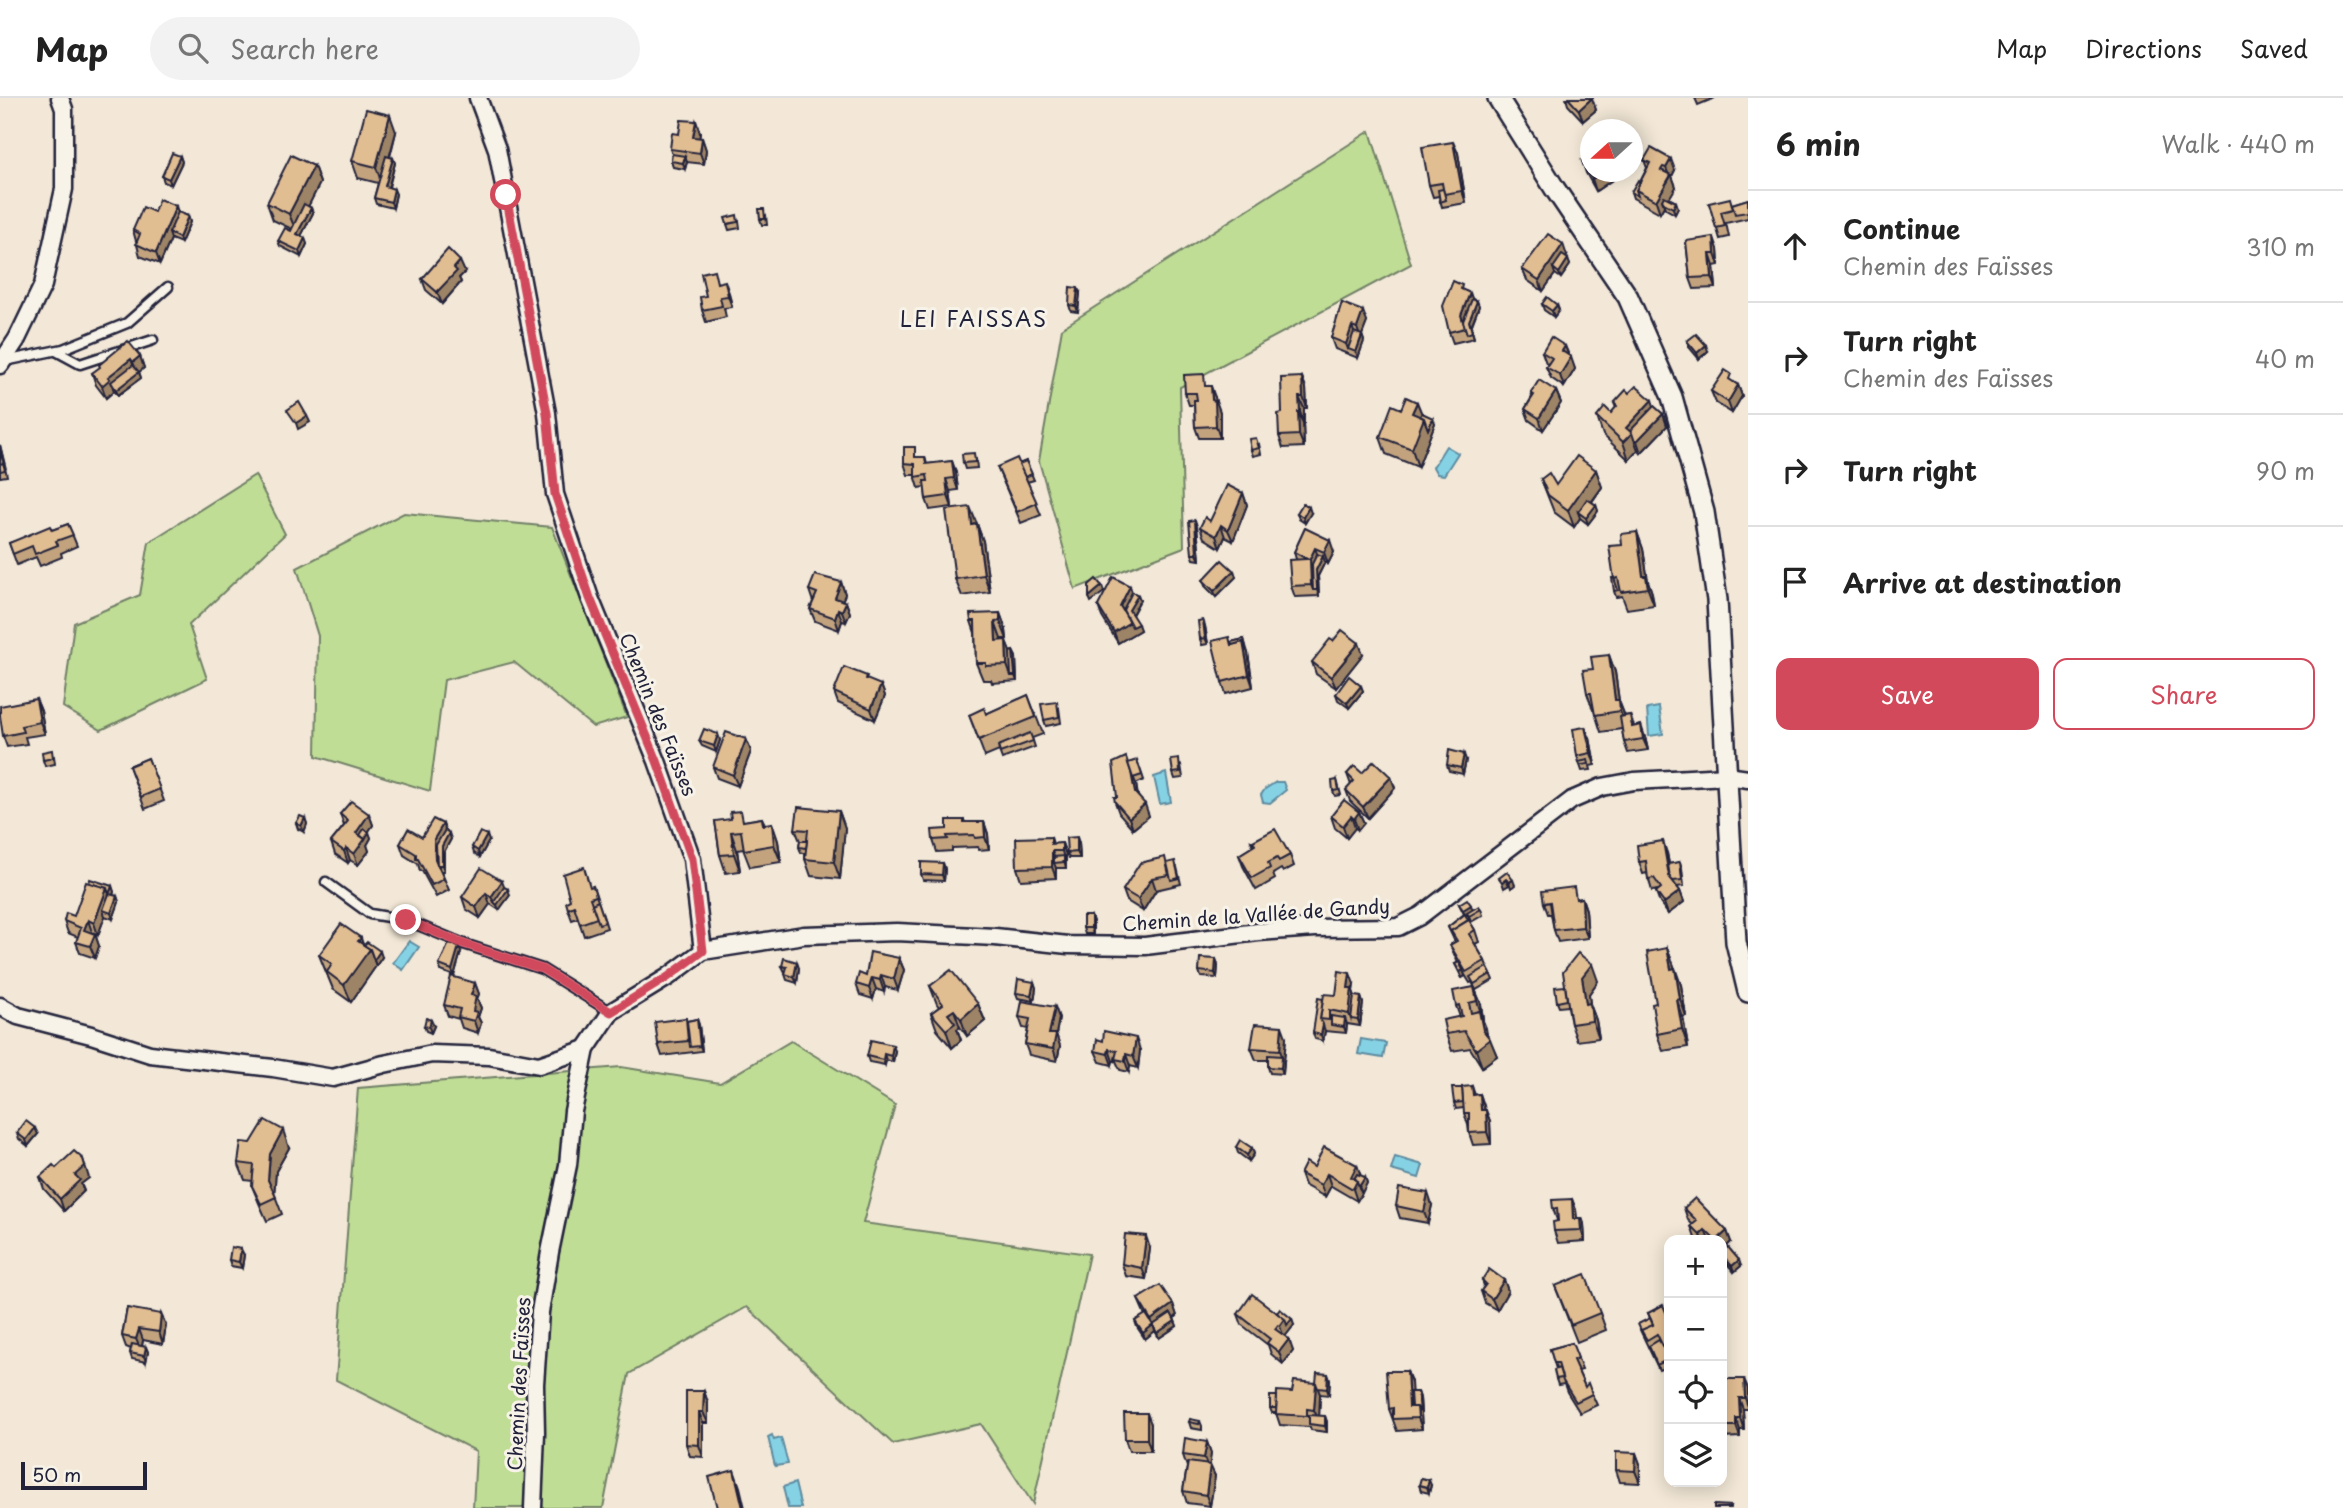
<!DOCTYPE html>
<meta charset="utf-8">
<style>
body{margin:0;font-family:"Playpen Sans",sans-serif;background:#f2f2f2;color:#222}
.controls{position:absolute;right:21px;bottom:21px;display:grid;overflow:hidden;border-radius:14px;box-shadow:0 4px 18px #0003}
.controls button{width:63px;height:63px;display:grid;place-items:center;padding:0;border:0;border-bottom:2px solid #e0e0e0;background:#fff;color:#222;font:35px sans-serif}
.compass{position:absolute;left:1580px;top:21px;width:63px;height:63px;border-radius:50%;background:#fff;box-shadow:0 4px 18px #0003;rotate:249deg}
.scale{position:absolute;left:21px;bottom:18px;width:126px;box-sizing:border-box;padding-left:7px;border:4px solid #22223b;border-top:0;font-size:19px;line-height:24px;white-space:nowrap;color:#22223b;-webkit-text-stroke:5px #f7f3e8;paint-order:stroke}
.stop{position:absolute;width:21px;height:21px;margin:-16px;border:5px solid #d1495b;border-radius:50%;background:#fff}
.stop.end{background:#d1495b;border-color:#fff;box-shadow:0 2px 7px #0008}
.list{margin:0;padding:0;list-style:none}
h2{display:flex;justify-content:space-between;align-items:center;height:91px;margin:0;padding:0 28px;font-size:30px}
h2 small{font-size:23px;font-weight:400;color:#767676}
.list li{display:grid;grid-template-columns:46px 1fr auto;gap:21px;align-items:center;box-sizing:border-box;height:112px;padding:0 28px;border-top:2px solid #e0e0e0}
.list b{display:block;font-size:26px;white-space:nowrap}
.list p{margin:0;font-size:23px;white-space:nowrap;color:#767676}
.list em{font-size:23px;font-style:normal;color:#767676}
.actions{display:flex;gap:14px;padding:21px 28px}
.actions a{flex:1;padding:16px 0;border:2px solid #d1495b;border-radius:14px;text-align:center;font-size:24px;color:#d1495b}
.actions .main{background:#d1495b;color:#fff}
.icon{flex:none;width:38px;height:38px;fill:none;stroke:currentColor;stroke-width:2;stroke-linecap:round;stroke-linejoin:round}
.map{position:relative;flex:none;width:1748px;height:1410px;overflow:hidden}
header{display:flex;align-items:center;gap:42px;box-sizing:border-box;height:98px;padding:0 35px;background:#fff;border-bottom:2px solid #e0e0e0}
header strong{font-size:33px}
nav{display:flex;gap:38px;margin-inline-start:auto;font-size:24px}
.search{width:490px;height:63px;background:#f2f2f2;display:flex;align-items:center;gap:18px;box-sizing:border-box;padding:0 24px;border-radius:38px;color:#767676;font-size:26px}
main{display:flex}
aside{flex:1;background:#fff}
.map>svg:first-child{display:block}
.green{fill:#c0dd95;stroke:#718068;stroke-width:2}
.water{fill:#86d2e5;stroke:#5e8ca1;stroke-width:2}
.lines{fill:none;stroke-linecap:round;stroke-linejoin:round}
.service-casing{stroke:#22223b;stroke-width:13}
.minor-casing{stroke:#22223b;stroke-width:21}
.tertiary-casing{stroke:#22223b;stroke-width:24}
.service{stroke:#f7f3e8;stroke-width:8}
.minor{stroke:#f7f3e8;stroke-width:16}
.tertiary{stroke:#f7f3e8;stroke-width:19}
.wall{fill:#c2a37e;stroke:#22223b;stroke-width:2}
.shaded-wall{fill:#9e8466;stroke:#22223b;stroke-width:2}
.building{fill:#e1bd92;stroke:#22223b;stroke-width:2}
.route{stroke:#d1495b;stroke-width:9}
.labels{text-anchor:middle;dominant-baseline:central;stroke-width:6;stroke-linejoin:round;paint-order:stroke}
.street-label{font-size:19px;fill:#22223b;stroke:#f7f3e8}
.neighbourhood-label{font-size:21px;letter-spacing:2px;fill:#22223b;stroke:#f7f3e8}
</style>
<header>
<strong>Map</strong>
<div class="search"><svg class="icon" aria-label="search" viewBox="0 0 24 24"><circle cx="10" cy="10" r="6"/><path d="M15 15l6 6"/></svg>Search here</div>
<nav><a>Map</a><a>Directions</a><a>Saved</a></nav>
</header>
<main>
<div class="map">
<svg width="1748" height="1410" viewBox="0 0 1748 1410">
<rect width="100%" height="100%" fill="#f3e8d7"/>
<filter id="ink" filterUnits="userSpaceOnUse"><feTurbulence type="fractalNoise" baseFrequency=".0143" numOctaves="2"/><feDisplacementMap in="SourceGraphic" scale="14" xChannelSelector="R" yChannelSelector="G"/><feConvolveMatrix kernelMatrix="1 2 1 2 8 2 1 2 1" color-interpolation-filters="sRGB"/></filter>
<g filter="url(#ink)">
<g class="green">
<polygon points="1370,33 1411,166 1180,289 1184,449 1075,491 1039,363 1062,230"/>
<polygon points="255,377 285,436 189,527 207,581 101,632 63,609 74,525 140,497 149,444"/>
<polygon points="404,415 552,429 627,619 593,629 514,564 444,582 430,693 316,658 318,538 297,470"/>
<polygon points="791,943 895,1007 863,1125 1089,1156 1033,1406 981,1326 893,1346 747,1209 629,1276 603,1410 473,1410 476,1353 336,1282 358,990 621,969 720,985"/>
</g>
<g class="water">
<polygon points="1446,348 1458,355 1444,377 1437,376 1433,369"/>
<polygon points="1659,609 1663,636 1649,638 1647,611"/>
<polygon points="1166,675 1171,704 1160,706 1154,679"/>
<polygon points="1276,684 1283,684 1286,692 1270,705 1263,704 1261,697 1265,691"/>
<polygon points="409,843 419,849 403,872 393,865"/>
<polygon points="1361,941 1386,945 1383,960 1358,956"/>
<polygon points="1395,1059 1423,1067 1419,1080 1391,1072"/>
<polygon points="772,1337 774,1342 781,1340 788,1366 775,1368 768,1339"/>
<polygon points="795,1385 801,1410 788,1410 783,1389"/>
</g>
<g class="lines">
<g class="service-casing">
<g id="service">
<polyline points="56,253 80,266 153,242"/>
<polyline points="5,263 63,251 127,225 168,189"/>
<polyline points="326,784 370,816 406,822 464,846 542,871 611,914"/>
</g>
</g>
<g class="minor-casing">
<g id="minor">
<polyline points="478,0 497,51 547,315 555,396 590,500 657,663 692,761 703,853 668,879 611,914 586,951 573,1013 568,1067 550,1154 540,1214 535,1286 536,1335 533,1410"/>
<polyline points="0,267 17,241 43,187 64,91 64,11 60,0"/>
<polyline points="703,853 804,837 897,834 995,839 1068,847 1145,848 1258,834 1315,830 1398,829 1420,818 1572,702 1602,689 1634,683 1727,678 1748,681"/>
<polyline points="0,908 18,918 91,937 150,956 273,970 333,980 384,966 432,956 489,958 539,967 586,951"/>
</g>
</g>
<g class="tertiary-casing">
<polyline id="tertiary" points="1498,0 1555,91 1628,199 1672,299 1704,414 1717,502 1736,844 1748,894"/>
</g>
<use href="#service" class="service"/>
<use href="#minor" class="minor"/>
<use href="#tertiary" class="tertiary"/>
</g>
<g class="wall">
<polygon points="1566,0 1591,0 1596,12 1583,23 1568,7"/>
<polygon points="1695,0 1715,0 1698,7"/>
<polygon points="696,23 700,35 699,40 702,40 706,52 704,66 687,64 685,71 673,69 671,63 672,56 670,51 679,36"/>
<polygon points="396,34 390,59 393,60 395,65 389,89 396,96 393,110 376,106 374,100 378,85 358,80 352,63"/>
<polygon points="1458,55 1466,105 1442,109 1439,98 1433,99 1429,87"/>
<polygon points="180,58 182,64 171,87 164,84 162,78"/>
<polygon points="1644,62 1675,72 1672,78 1676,89 1669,100 1676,104 1678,110 1675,116 1666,111 1664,108 1660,115 1633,100 1631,94 1640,84 1647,70"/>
<polygon points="1582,63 1612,82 1596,93 1586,75"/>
<polygon points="314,68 320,85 308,108 311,110 313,115 301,138 307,146 301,159 280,148 278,143 292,131 273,122 267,105"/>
<polygon points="1748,101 1748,120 1726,125 1729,139 1720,141 1709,105 1732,106"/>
<polygon points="178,114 188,118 190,124 181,145 171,141 160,166 140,158 133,132"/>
<polygon points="766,117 767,127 762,127 760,121"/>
<polygon points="739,123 740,130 729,132 727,126"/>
<polygon points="1686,143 1718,151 1719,167 1714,168 1716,190 1694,191 1690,180"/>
<polygon points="1567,158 1566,160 1570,167 1561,180 1555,176 1543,193 1527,182 1522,171"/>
<polygon points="465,174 459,180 461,184 442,206 426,192 422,181"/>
<polygon points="719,185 729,195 732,209 724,210 726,219 706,224 702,212 706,198"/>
<polygon points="1465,193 1470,195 1472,201 1477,203 1479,208 1471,229 1474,240 1453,245 1449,234"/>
<polygon points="1080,195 1078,214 1071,213 1069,207"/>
<polygon points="1342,205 1367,224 1362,237 1364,243 1358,260 1335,251 1331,240"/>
<polygon points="1542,206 1557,207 1559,212 1554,219 1544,212"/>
<polygon points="1687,243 1708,253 1699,261 1689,249"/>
<polygon points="1565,248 1575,271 1564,289 1551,280 1546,269 1548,266 1546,265 1542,254"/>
<polygon points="140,258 144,270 139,274 141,280 118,297 114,293 106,300 96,287 92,275"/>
<polygon points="1302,279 1306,290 1307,310 1304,310 1304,325 1303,325 1304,349 1283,350 1279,338 1282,315"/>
<polygon points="1734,284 1738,287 1742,298 1732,315 1716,305 1711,293"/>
<polygon points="1208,288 1215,299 1215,303 1220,314 1220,340 1199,340 1195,329 1194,307 1189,307 1185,295"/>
<polygon points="1556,293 1561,305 1543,332 1529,322 1525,311 1532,299 1531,295"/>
<polygon points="1629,295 1654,308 1663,316 1667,328 1641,355 1638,352 1629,362 1603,337 1597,319 1611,315 1616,310 1614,305"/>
<polygon points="1399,310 1422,315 1435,325 1418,369 1386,356 1380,339"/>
<polygon points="1259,346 1261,356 1253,358 1251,352"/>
<polygon points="0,347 7,378 0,379"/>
<polygon points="918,359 925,359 927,366 952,363 956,375 958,392 950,393 952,409 930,412 926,401 925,389 919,390 915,377 908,377 904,365"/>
<polygon points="976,361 977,370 965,371 963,365"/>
<polygon points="1026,363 1034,382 1027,384 1041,417 1021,425 997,369 1019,366"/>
<polygon points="1596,372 1602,389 1592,404 1596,407 1598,413 1588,426 1580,420 1574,429 1554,414 1541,381 1556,387"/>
<polygon points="1243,395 1247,407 1233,443 1225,439 1220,450 1204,440 1200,429 1210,423"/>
<polygon points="1297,415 1311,415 1305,425 1299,421"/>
<polygon points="68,426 77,448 61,455 62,459 40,468 36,459 17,467 9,445 52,432"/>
<polygon points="977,426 983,443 990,494 962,498 955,481"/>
<polygon points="1197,428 1200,462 1194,461 1192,456"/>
<polygon points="1305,430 1334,454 1328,466 1325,464 1318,478 1319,498 1295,499 1291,488 1296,461 1294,454"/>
<polygon points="1637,434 1643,451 1648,483 1652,495 1654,507 1627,511 1622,498 1616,499 1614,493 1614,480 1622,447"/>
<polygon points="1234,473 1236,479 1216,499 1205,488 1203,482"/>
<polygon points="841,484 845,496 842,503 846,504 850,515 846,524 842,523 839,532 815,523 810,511 813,504 809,492"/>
<polygon points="1132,494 1138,497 1140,502 1132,517 1140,532 1118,545 1102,519 1098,508"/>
<polygon points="1000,515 1006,532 1007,541 1001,541 1001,543 1010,554 1013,553 1016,559 1017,583 992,585 991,582 983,582 976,565 975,535 971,523"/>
<polygon points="1203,522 1205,528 1208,546 1202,547 1200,541"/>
<polygon points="1244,541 1248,555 1253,589 1226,596 1222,584 1231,544"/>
<polygon points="1333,543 1363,556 1336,590 1316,576 1312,564"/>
<polygon points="1609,557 1615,574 1619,603 1625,618 1630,617 1634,628 1645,639 1648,652 1628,655 1624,644 1622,631 1601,634 1594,612 1593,612 1587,595 1593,571"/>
<polygon points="881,587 885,598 875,622 838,605 834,594"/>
<polygon points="1361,588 1363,593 1349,610 1338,602 1336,596"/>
<polygon points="1028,597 1043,636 1032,640 1035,649 1002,661 999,653 985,659 969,617 986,616"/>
<polygon points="36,601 41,613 45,636 25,639 27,646 7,649 3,638"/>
<polygon points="1059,610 1061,625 1046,628 1044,622"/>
<polygon points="1590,640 1595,667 1590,668 1591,672 1582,673 1577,658"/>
<polygon points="746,641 751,653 738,688 717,680 713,669"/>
<polygon points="720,642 716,654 702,648 699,643"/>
<polygon points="54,658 55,666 45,668 43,662"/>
<polygon points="148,660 164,703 145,711 129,668"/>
<polygon points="1137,662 1144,682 1136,686 1131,674 1136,686 1138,698 1149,718 1133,731 1119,715 1115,704"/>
<polygon points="1466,662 1463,676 1449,673 1447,667"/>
<polygon points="1181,667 1183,680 1175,681 1173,675"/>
<polygon points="1362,675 1391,679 1395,690 1368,720 1350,703 1346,692 1351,687 1347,676"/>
<polygon points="1337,682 1341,697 1335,698 1333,693"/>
<polygon points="839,713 845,730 840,781 811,778 805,761 805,755 801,755 799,749 800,743 795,731"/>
<polygon points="1359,714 1364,725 1358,732 1355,730 1347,740 1335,730 1331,718"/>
<polygon points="340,716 369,716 373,727 368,734 371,740 367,747 369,753 358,767 350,762 348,765 335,756 331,744 344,728"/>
<polygon points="305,720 307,726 304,734 298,731 296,725"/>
<polygon points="762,720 765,726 772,725 778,743 781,764 750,769 743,751 737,752 740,773 726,775 720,757 715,723 745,723"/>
<polygon points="964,722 965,724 984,724 988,736 989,751 979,752 978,749 952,750 952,753 937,754 933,742 947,731"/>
<polygon points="443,726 445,732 451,741 444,754 444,773 441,773 449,792 436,799 422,773 420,773 418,766 404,757 400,746 422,739"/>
<polygon points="1051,739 1053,746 1062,745 1066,757 1066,770 1056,770 1056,780 1021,782 1017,770"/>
<polygon points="489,743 480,759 474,755 472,749"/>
<polygon points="1251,743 1290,757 1294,768 1283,774 1281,771 1273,776 1275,781 1256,792 1243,768 1239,757 1253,748"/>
<polygon points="1079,745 1080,760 1069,760 1067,755"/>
<polygon points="1667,755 1669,766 1680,764 1682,770 1684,788 1677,789 1680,793 1684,804 1668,816 1660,805 1656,794 1658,792 1652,793 1647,775 1643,776 1639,764"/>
<polygon points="943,765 945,771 944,783 923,782 921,776"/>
<polygon points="1167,765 1177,769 1181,786 1156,792 1143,813 1127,803 1123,792"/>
<polygon points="112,788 114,794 113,797 117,798 119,804 113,821 105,818 98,837 92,834 92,835 95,836 99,848 95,860 80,855 76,844 78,839 68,835 64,823 74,818"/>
<polygon points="593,788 607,830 584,838 578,820 572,822 568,811 591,789"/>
<polygon points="504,789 510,797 499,812 490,806 480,820 466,811 462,799"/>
<polygon points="1582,800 1586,812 1588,840 1558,844 1554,832 1551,816 1548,816 1544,805"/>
<polygon points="1459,806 1472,812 1481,811 1483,817 1471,824 1468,816 1466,818 1475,832 1479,844 1475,846 1485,863 1493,882 1476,892 1472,884 1470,885 1465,877 1465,878 1462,880 1455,866 1458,865 1450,847 1455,844 1448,829 1464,816"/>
<polygon points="1091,818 1093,824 1093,836 1085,836 1083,830"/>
<polygon points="363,846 382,859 351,904 333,891 319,857"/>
<polygon points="1667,850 1681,887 1686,918 1683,919 1688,949 1663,953 1657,936 1656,905"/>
<polygon points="461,854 454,878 441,873 439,867"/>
<polygon points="899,860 904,872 898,892 885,889 884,894 876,891 873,901 860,897 856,886 866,878"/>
<polygon points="1216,861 1218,867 1217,880 1201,879 1199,873"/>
<polygon points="782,868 799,870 797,885 787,882 785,876 785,874"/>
<polygon points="1598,883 1589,896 1590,906 1596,922 1599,940 1577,943 1571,926 1568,908 1559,909 1557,904"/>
<polygon points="1034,884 1036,890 1034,903 1018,900 1016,895"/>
<polygon points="475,885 479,896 477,901 481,910 478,919 481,925 478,935 462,930 459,921 448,918 444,907"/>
<polygon points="1354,886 1353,893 1355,898 1361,899 1363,905 1360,928 1347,926 1346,935 1325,933 1323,943 1315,941 1313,935 1323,901 1336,897"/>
<polygon points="930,888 978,906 985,923 967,938 960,929 957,931 961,942 952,950 937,932 931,915 939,909 937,906"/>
<polygon points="1474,889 1481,906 1483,921 1482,921 1487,937 1497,958 1482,969 1470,950 1452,953 1446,936 1460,919 1456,908"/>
<polygon points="1055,909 1059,920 1056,936 1060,948 1057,963 1029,957 1025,946 1028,931 1023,930 1019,919"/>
<polygon points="697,921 699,927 702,953 662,958 658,946 687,923"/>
<polygon points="424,928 434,928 431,935 426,933"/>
<polygon points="1286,939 1283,976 1270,975 1268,969 1268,962 1256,962 1251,950"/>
<polygon points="1103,943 1140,952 1138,970 1130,968 1129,974 1120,972 1116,963 1113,963 1112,967 1100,964 1095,953"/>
<polygon points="895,953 893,964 886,962 885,967 869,964 867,958"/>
<polygon points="1472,988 1475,997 1480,996 1484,1008 1485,1012 1490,1023 1491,1046 1473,1047 1469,1035 1468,1027 1464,1015 1464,1010 1456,1011 1454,1005"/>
<polygon points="17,1035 38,1036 28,1048 19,1041"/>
<polygon points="1236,1049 1252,1050 1254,1056 1249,1063 1238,1055"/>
<polygon points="289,1050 276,1073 274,1095 282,1116 267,1123 259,1105 252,1088 253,1083 245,1082 238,1065"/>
<polygon points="1357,1067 1360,1078 1365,1079 1367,1085 1357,1103 1331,1088 1325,1099 1304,1087 1300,1076 1314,1069"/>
<polygon points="56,1070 89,1080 81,1086 84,1093 64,1113 44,1091 40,1079"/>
<polygon points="1572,1101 1576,1112 1577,1120 1582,1120 1584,1126 1585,1143 1558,1145 1554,1133 1557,1122 1553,1111"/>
<polygon points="1432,1107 1428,1125 1400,1120 1396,1108"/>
<polygon points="1684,1110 1727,1133 1731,1144 1722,1153 1741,1168 1734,1174 1725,1163 1722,1167 1722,1142 1698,1142 1695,1140 1691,1128 1693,1127 1688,1122"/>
<polygon points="1150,1150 1146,1181 1126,1178 1122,1166"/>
<polygon points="244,1157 242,1170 231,1168 229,1162"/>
<polygon points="1482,1182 1504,1182 1508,1193 1497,1212 1485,1205 1481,1193 1484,1188"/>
<polygon points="1555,1188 1600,1215 1606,1232 1577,1244"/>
<polygon points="1138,1201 1173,1206 1177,1218 1174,1220 1177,1228 1159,1240 1155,1233 1145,1241 1137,1229 1135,1223 1145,1217"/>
<polygon points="127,1210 166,1227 163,1246 143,1242 142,1248 146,1249 148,1254 146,1264 132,1261 130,1255 131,1251 126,1249 122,1238"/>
<polygon points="1277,1215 1294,1227 1285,1238 1293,1253 1283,1266 1271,1256 1268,1247 1242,1227 1238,1216"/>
<polygon points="1648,1215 1669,1221 1669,1268 1659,1272 1640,1232 1650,1220"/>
<polygon points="1572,1245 1582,1272 1578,1273 1585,1289 1592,1296 1597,1307 1580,1315 1567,1294 1564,1286 1558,1287 1556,1281 1556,1271 1550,1251"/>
<polygon points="1407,1273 1411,1284 1411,1294 1418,1294 1420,1300 1422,1331 1397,1333 1389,1311"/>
<polygon points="1330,1281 1329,1297 1320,1296 1319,1318 1325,1318 1327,1324 1327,1334 1311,1332 1310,1329 1280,1327 1276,1315 1272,1315 1270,1310 1277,1298 1292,1294 1316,1285"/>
<polygon points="1722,1281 1744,1281 1748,1291 1748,1311 1743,1311 1744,1332 1740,1332 1740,1339 1722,1340"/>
<polygon points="704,1293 708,1305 708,1325 703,1325 703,1359 690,1358 686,1346"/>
<polygon points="1200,1323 1202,1328 1202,1332 1191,1330 1189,1324"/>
<polygon points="1151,1326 1151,1353 1129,1353 1125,1341"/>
<polygon points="1207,1344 1211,1355 1209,1367 1215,1378 1210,1408 1187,1405 1183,1393 1187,1369 1183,1357"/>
<polygon points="1636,1355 1640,1366 1640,1385 1620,1384 1616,1372"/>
<polygon points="1419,1387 1431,1387 1429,1395 1421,1393"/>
</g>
<g class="shaded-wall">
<polygon points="1592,0 1596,12 1583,23 1579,12"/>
<polygon points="390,17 396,34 382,86 376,69"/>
<polygon points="696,23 700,35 698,50 693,39"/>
<polygon points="702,40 706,52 704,66 700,55"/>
<polygon points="1453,44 1458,55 1466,105 1462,93"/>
<polygon points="180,58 182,64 171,87 169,81"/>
<polygon points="685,58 687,64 685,71 683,65"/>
<polygon points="393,60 395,65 387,94 385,88"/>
<polygon points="1671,61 1675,72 1672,78 1676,89 1666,106 1662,102 1664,108 1660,115 1656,103 1670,80 1666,70"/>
<polygon points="314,68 320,85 296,133 289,116"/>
<polygon points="1603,74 1609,74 1612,82 1596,93 1592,81"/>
<polygon points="394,91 396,96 393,110 391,104"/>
<polygon points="1676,104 1678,110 1675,116 1673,110"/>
<polygon points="176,108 180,120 169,135 171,141 160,166 156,155"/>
<polygon points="311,110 313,115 299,142 297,136"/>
<polygon points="188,118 190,124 181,145 179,140"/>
<polygon points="1714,139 1718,151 1719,167 1715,156"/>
<polygon points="305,140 307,146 301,159 299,153"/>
<polygon points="1563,146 1567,158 1557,173 1553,170 1555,176 1543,193 1539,182"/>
<polygon points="1710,156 1714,168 1716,190 1712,179"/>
<polygon points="1568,161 1570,167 1561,180 1559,175"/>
<polygon points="460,163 465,174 459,180 461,184 442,206 437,194 454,170"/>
<polygon points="725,183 729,195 732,209 728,198"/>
<polygon points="1078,190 1080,195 1078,214 1076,208"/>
<polygon points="1470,195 1474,206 1466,228 1467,236 1461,217"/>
<polygon points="1477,203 1479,208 1471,229 1474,240 1469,223"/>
<polygon points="1557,207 1559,212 1554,219 1552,213"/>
<polygon points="1363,213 1367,224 1362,237 1364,243 1358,260 1356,254 1361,241 1357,230"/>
<polygon points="1352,228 1356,240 1348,251 1346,246"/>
<polygon points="1706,247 1708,253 1699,261 1697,255"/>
<polygon points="1565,248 1569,259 1562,253"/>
<polygon points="140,258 144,270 139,274 141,280 118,297 116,292 137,275 133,264"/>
<polygon points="1571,259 1575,271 1564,289 1560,277"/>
<polygon points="131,261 135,272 112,287 114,293 106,300 102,288 108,279"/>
<polygon points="1302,279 1306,290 1307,310 1303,299"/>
<polygon points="1738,287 1742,298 1732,315 1728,304"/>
<polygon points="1211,288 1220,314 1220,340 1216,328 1212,302"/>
<polygon points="1556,293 1561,305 1543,332 1539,320"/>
<polygon points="1299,299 1304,310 1304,325 1300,314"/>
<polygon points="1652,302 1658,319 1634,341 1638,352 1629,362 1623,344 1626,330"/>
<polygon points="1417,304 1428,331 1433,320 1435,325 1418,369 1412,351 1412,315"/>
<polygon points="1298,314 1303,325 1304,349 1299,337"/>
<polygon points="1663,316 1667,328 1641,355 1637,343"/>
<polygon points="307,318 310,324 298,331 296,325"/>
<polygon points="0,347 6,371 2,360"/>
<polygon points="952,363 956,375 958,392 954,380"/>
<polygon points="1596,372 1602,389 1582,417 1578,414 1580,420 1574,429 1568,412"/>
<polygon points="946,381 950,393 952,409 948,398"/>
<polygon points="1243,395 1247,407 1233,443 1228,432"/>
<polygon points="1596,407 1598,413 1588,426 1586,420"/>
<polygon points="970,409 977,426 972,427"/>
<polygon points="1309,409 1311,415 1305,425 1303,419"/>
<polygon points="1195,422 1197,428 1200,462 1197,456"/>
<polygon points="977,426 983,443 990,494 984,477"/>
<polygon points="1221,427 1225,439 1220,450 1216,438"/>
<polygon points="1637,434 1643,451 1648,483 1652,495 1654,507 1643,478"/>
<polygon points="1330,442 1334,454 1328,466 1324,454"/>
<polygon points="1315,450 1319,461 1314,472 1313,492 1311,487 1310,461"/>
<polygon points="1323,458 1325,464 1318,478 1319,498 1317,492 1316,472"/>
<polygon points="1234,473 1236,479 1216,499 1214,493"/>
<polygon points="841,484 845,496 839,511 835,500"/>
<polygon points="1102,488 1104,494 1091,504 1089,499"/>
<polygon points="1130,488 1134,500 1125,518 1120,508"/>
<polygon points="1138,497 1140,502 1131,518 1129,512"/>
<polygon points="846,504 850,515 846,524 842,513"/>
<polygon points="838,511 842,523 839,532 835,520"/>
<polygon points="1000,515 1006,532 1007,541 1000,523"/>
<polygon points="1203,522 1205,528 1208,546 1205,540"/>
<polygon points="995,524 1001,541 1002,560 996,543"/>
<polygon points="1130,524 1138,526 1140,532 1118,545 1114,534"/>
<polygon points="1006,542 1012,560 1011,578 1007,567"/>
<polygon points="1243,544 1248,555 1253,589 1249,577"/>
<polygon points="1359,545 1363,556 1336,590 1331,579"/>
<polygon points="1013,553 1016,559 1017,583 1015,578"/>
<polygon points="1609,557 1615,574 1619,603 1625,619 1627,630 1615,602"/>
<polygon points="881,587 885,598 875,622 871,611"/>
<polygon points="1361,588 1363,593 1349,610 1347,605"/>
<polygon points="36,601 41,613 45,636 40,624"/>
<polygon points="1641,627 1645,639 1648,652 1643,641"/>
<polygon points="1585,629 1590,640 1595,667 1591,655"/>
<polygon points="718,636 720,642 716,654 714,648"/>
<polygon points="746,641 751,653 738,688 733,677"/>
<polygon points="1464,656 1466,662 1463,676 1461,670"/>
<polygon points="1131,674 1136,686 1139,707 1135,695"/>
<polygon points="1391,679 1395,690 1368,720 1363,709"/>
<polygon points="1145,706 1149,718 1133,731 1129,720"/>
<polygon points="839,713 845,730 840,781 834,764"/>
<polygon points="1359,714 1364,725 1358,732 1354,721"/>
<polygon points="369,716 373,727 362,743 356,735"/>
<polygon points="1351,718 1355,730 1347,740 1343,728"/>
<polygon points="305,720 307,726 304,734 301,728"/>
<polygon points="984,724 988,736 989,751 985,739"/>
<polygon points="772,725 778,743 781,764 774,747"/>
<polygon points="443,726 447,738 438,753 439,767 435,761 434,741"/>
<polygon points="369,734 371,740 367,747 369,753 358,767 354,756"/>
<polygon points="731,734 737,752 740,773 734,756"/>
<polygon points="449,735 451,741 444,754 444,773 442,767 442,748"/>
<polygon points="487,737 489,743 480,759 478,753"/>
<polygon points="1077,739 1079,745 1080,760 1077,754"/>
<polygon points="1663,743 1667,755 1672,784 1669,778"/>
<polygon points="1062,745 1066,757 1066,770 1062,753"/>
<polygon points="346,750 350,762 348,765 344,753"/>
<polygon points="1052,753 1056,764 1054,765 1056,770 1056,780 1052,769"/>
<polygon points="943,765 945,771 944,783 942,777"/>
<polygon points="1152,780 1156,792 1143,813 1138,801"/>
<polygon points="1506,781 1509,787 1504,790 1502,784"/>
<polygon points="1513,782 1515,787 1511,790 1509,784"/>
<polygon points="502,783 506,794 508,791 510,797 499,812 497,807 494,804 491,799"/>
<polygon points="112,788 114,794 111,801 109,796"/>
<polygon points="107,790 111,801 103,812 105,818 98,837 94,825"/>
<polygon points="1680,793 1684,804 1668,816 1664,805"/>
<polygon points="486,795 490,806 480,820 476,809"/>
<polygon points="117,798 119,804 113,821 111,815"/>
<polygon points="1582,800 1586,812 1588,840 1583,829"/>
<polygon points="1471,807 1473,813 1465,818 1463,812"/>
<polygon points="1091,818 1093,824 1093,836 1091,830"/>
<polygon points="88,822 92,834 89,844 84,832"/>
<polygon points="95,836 99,848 95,860 90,848"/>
<polygon points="361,840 366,856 370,851 376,868 351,904 344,887 358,843"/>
<polygon points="459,848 461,854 454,878 452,872"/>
<polygon points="1667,850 1674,868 1677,888 1671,871"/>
<polygon points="380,853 382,859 376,868 374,862"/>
<polygon points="899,860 904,872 898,892 894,881"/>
<polygon points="1216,861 1218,867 1217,880 1215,875"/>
<polygon points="797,864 799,870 797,885 794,879"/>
<polygon points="1592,866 1598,883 1589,896 1590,906 1596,922 1599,940 1586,906 1582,879"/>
<polygon points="1675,870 1681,887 1686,918 1680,901"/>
<polygon points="1463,872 1465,878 1462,880 1460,874"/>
<polygon points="1350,875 1354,886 1353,893 1356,902 1351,921 1349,916 1348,890"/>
<polygon points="881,877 885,889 884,894 880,882"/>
<polygon points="872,880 876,891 873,901 869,890"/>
<polygon points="1034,884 1036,890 1034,903 1031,897"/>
<polygon points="475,885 479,896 477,901 481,910 478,919 481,925 478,935 474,923 471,897"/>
<polygon points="1474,889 1481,906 1483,921 1477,903"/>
<polygon points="1361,899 1363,905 1360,928 1358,922"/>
<polygon points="1677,902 1683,919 1688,949 1682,931"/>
<polygon points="978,906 985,923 967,938 961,921"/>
<polygon points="1055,909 1059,920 1056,936 1060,948 1057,963 1049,936"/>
<polygon points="954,912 960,929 957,931 961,942 952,950 946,932 948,916"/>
<polygon points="1479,913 1486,930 1488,943 1490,941 1497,958 1482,969 1476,952 1483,932"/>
<polygon points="1345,920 1347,926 1346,935 1344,929"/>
<polygon points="697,921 699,927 702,953 700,948"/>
<polygon points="431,922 434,928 431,935 429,929"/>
<polygon points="1323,927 1325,933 1323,943 1321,937"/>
<polygon points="1282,928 1286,939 1283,976 1281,970 1282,958 1280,952"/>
<polygon points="1136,940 1140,952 1138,970 1133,958"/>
<polygon points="893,947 895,953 893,964 891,958"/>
<polygon points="1109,951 1113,963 1112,967 1108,956"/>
<polygon points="884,956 886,962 885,967 883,962"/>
<polygon points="1126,956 1130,968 1129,974 1125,963"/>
<polygon points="1480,996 1484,1008 1485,1024 1481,1012"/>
<polygon points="1486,1012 1490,1023 1491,1046 1487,1034"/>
<polygon points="35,1030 38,1036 28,1048 26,1042"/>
<polygon points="283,1032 289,1050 276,1073 274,1099 268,1082 270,1056"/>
<polygon points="1252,1050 1254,1056 1249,1063 1247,1057"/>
<polygon points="83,1061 89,1080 81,1086 84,1093 64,1113 60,1101 75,1077"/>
<polygon points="1357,1067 1361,1078 1358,1084 1362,1095 1357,1103 1353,1091 1351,1079"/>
<polygon points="1327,1076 1331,1088 1325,1099 1321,1087"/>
<polygon points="1365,1079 1367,1085 1362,1095 1359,1089"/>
<polygon points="1428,1095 1432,1107 1428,1125 1424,1114"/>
<polygon points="1572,1101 1576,1112 1577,1127 1573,1121"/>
<polygon points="1582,1120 1584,1126 1585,1143 1581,1132 1580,1121"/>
<polygon points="1705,1132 1709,1142 1702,1142 1700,1137"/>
<polygon points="1727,1133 1731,1144 1722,1153 1722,1142 1717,1142"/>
<polygon points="1146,1138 1150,1150 1146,1181 1142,1170"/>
<polygon points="241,1151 244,1157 242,1170 239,1164"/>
<polygon points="1723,1158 1725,1163 1722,1167 1722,1159"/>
<polygon points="1739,1162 1741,1168 1734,1174 1732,1168"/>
<polygon points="1504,1182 1508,1193 1497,1212 1492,1201"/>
<polygon points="1173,1206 1177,1218 1156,1233 1151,1222"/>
<polygon points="161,1216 166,1227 163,1246 159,1234"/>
<polygon points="1285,1221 1292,1221 1294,1227 1284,1240 1280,1228"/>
<polygon points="1175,1223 1177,1228 1159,1240 1157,1235"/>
<polygon points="1153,1227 1155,1233 1145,1241 1143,1235"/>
<polygon points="139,1231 143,1242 141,1253 136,1241"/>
<polygon points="1289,1241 1293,1253 1283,1266 1279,1254"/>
<polygon points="146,1249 148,1254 146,1264 144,1258"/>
<polygon points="1407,1273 1411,1284 1413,1315 1409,1309"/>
<polygon points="1328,1276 1330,1281 1329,1297 1327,1291"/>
<polygon points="1744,1281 1748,1291 1748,1309 1745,1300"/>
<polygon points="1316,1285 1320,1296 1319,1323 1314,1312"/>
<polygon points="704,1293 708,1305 708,1325 703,1314"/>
<polygon points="1418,1294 1420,1300 1422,1331 1418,1320"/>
<polygon points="1739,1300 1743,1311 1744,1332 1740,1320"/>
<polygon points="699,1314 703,1325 703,1359 699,1347"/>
<polygon points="1147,1315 1151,1326 1151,1353 1147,1341"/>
<polygon points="1325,1318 1327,1324 1327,1334 1325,1328"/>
<polygon points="1736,1320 1740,1332 1740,1339 1736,1328"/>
<polygon points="1207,1344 1211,1355 1209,1372 1204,1360"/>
<polygon points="1636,1355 1640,1366 1640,1385 1635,1373"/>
<polygon points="1210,1367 1215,1378 1210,1408 1206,1397"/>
<polygon points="734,1372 740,1389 745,1410 743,1410"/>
<polygon points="1429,1382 1431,1387 1429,1395 1427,1389"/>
</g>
<g class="building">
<polygon points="1568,0 1592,0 1579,12"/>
<polygon points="366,11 390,17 376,69 352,63"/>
<polygon points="681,22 696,23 693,39 702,40 700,55 670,51 672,35 679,36"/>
<polygon points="1453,44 1462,93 1444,96 1442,85 1429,87 1422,49"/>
<polygon points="1651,50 1671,61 1666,70 1663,69 1661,72 1671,77 1656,103 1636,92 1650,65 1644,62"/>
<polygon points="172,55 180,58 169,81 162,78"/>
<polygon points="1591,55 1591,74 1603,74 1592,81 1582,63"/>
<polygon points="672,56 685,58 683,65 671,63"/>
<polygon points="291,57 314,68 289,116 267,105"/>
<polygon points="386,58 393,60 385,88 394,91 391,104 374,100"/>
<polygon points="1638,82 1640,84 1636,92 1638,98 1631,94"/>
<polygon points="1443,91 1446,102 1440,104 1438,92"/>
<polygon points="1664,98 1676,104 1673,110 1664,105 1662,102"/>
<polygon points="1730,100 1733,111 1721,114 1725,128 1716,130 1709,105"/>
<polygon points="159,101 176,108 156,155 136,146 140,136 133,132 143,109 154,114"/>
<polygon points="1748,101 1748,114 1735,116 1732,106"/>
<polygon points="304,106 311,110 297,136 305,140 299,153 278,143 285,130 291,133"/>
<polygon points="759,111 764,111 765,121 760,121"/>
<polygon points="178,114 188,118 179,140 169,135"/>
<polygon points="737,117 738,124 727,126 725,120"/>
<polygon points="1548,136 1563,146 1539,182 1522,171"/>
<polygon points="1714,139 1715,156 1710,156 1712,179 1690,180 1686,143"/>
<polygon points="448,151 460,163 454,170 457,173 437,194 422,181"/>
<polygon points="1562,157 1568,161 1559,175 1553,170"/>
<polygon points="714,172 717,185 725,183 728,198 720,199 722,208 702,212 700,199 706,198 701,175"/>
<polygon points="1453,183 1462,187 1461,191 1470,195 1461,217 1465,230 1449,234 1443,208"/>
<polygon points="1070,189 1078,190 1076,208 1069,207"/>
<polygon points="1547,199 1557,207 1552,213 1542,206"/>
<polygon points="1472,201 1477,203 1469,223 1472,234 1467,236 1463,223"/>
<polygon points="1342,205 1363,213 1357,230 1352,228 1346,246 1331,240"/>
<polygon points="1354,234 1362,237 1356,254 1348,251"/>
<polygon points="1696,236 1706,247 1697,255 1687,243"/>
<polygon points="1551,239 1565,248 1562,253 1571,259 1560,277 1546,269 1552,260 1542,254"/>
<polygon points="128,243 140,258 133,264 131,261 108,279 110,281 102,288 92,275 100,269 99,267"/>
<polygon points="133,267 139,274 116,292 111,284"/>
<polygon points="1725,272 1731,276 1729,281 1738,287 1728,304 1711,293"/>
<polygon points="1204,276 1205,288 1211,288 1212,302 1215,303 1216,328 1195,329 1194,302 1197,302 1196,295 1185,295 1184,277"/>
<polygon points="1302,279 1303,299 1299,299 1300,314 1298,314 1299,337 1279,338 1278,316 1282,315 1281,280"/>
<polygon points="1539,282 1556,293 1539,320 1525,311 1534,297 1531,295"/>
<polygon points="1636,288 1652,302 1626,330 1632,335 1623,344 1597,319 1605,309 1611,315 1617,308 1614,305 1626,292 1629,295"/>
<polygon points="1406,299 1417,304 1412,315 1424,320 1412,351 1380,339 1392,307 1401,311"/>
<polygon points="299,304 307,318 296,325 287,312"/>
<polygon points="1654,308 1663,316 1637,343 1634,341 1632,335 1630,333"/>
<polygon points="1422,315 1433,320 1428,331 1424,320 1420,318"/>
<polygon points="1256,340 1259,350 1251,352 1249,341"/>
<polygon points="904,349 915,349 915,359 925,359 926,366 952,363 954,380 946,381 948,398 926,401 924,383 928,383 927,377 915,379 915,366 904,365"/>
<polygon points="974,355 975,364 963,365 962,356"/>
<polygon points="1577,358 1596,372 1568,412 1548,397 1541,381 1549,375 1556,387"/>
<polygon points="1017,360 1037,405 1017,414 997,369"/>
<polygon points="1026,363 1032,376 1025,379 1019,366"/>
<polygon points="3,365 5,372 0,373 0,366"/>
<polygon points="1227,387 1243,395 1228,432 1221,427 1216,438 1200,429 1205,419 1210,423"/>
<polygon points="1587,401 1596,407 1586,420 1578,414"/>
<polygon points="1303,405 1309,409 1303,419 1297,415"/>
<polygon points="970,409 972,427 977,426 984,477 955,481 946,412"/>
<polygon points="1195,422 1197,456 1192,456 1189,423"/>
<polygon points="68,426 73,437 56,443 58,447 35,456 32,448 13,456 9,445 50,428 52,432"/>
<polygon points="1305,430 1330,442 1324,454 1315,450 1310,461 1311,487 1291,488 1289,462 1307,461 1294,454"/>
<polygon points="1637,434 1643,478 1646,478 1648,490 1621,494 1618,480 1614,481 1609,448 1622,447 1621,436"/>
<polygon points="1317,456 1323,458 1316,472 1317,492 1313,492 1312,466"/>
<polygon points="1222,462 1234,473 1214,493 1203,482"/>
<polygon points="815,477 841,484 835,500 846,504 842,513 838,511 835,520 810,511 817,495 809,492"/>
<polygon points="1113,479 1130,488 1120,508 1130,524 1114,534 1098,508"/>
<polygon points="1612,480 1614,480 1618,492 1614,493"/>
<polygon points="1096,481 1102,488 1089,499 1089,487"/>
<polygon points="1132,494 1138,497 1129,512 1138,526 1132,529 1123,512"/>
<polygon points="1000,515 1000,523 995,524 996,543 1006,542 1007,567 986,568 986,565 976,565 975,523 971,523 970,516"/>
<polygon points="1203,522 1205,540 1200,541 1198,523"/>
<polygon points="1342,532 1359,545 1331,579 1312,564 1330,541 1333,543"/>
<polygon points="1229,539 1231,547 1243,544 1249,577 1222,584 1212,543"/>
<polygon points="1244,541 1246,549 1243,544 1232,547 1231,544"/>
<polygon points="1013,553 1015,578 1011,578 1010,554"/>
<polygon points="1609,557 1615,602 1619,602 1620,613 1595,617 1591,595 1587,595 1583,572 1593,571 1591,559"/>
<polygon points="844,569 867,578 866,581 881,587 871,611 834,594"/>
<polygon points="1349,578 1361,588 1347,605 1336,596"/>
<polygon points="1028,597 1036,619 979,642 969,617 984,610 986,616"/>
<polygon points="36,601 40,624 21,628 23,634 3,638 0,618 0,608"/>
<polygon points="1057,604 1059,619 1044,622 1041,606"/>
<polygon points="1630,617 1632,629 1641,627 1643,641 1624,644 1620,619"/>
<polygon points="1585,629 1591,655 1577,658 1573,631"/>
<polygon points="704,631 718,636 714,648 699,643"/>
<polygon points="726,634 746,641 733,677 713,669"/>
<polygon points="1030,635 1033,643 1000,655 998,648"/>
<polygon points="52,652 53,660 43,662 42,654"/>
<polygon points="1449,652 1464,656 1461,670 1447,667"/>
<polygon points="1126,659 1131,674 1135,695 1145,706 1129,720 1115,704 1114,699 1117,699 1113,665"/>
<polygon points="148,660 160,691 141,699 129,668"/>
<polygon points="1179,661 1180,674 1173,675 1171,662"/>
<polygon points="1137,662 1142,677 1133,680 1128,665"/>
<polygon points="1588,662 1589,666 1580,667 1579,664"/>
<polygon points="1374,663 1391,679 1363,709 1346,692 1354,683 1347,676 1354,668 1362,675"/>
<polygon points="1337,682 1339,692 1333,693 1332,683"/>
<polygon points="1344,702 1359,714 1354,721 1351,718 1343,728 1331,718"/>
<polygon points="351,703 369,716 356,735 365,741 354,756 346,750 344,753 331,744 348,723 340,716"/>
<polygon points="798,709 839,713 834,764 805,761 808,732 795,731"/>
<polygon points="741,713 743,723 762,720 763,727 772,725 774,747 744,752 741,733 731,734 734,756 720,757 715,723 731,721 730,714"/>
<polygon points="300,718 305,720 301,728 296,725"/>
<polygon points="433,721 443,726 434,741 435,761 444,781 432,787 418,761 416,761 416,756 400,746 408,731 422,739"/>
<polygon points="947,722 964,722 964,724 984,724 985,739 975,740 974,737 947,738 948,741 933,742 932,732 947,731"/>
<polygon points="364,731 369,734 365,741 360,737"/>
<polygon points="1275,731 1290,757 1279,763 1277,760 1268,765 1270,770 1252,780 1239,757 1255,747 1253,743"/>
<polygon points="445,732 449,735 442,748 442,767 437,767 436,747"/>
<polygon points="480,734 487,737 478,753 472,749"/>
<polygon points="1051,739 1051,746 1062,745 1062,753 1052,753 1052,769 1017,770 1016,740"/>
<polygon points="1077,739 1077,754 1067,755 1066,740"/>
<polygon points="800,743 807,743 806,750 799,749"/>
<polygon points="1663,743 1669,778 1680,793 1664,805 1656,794 1661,790 1654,780 1648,781 1646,763 1639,764 1637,747"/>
<polygon points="1064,758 1064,764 1054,765 1054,759"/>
<polygon points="1165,759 1169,777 1152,780 1138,801 1123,792 1140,765"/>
<polygon points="1175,763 1179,780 1171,782 1167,765"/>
<polygon points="921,764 943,765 942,777 921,776"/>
<polygon points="1680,764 1682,782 1673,783 1670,780 1668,766"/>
<polygon points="584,769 590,789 593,788 596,798 590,800 597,820 580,826 574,808 568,811 566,804 570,802 563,776"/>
<polygon points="481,770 502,783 491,799 486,795 476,809 462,799"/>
<polygon points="1507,774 1513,782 1509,784 1506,781 1502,784 1499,780"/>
<polygon points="90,781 112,788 109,796 117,798 111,815 103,812 109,796 107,790 89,785"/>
<polygon points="86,784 107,790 94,825 88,822 84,832 95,836 90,848 76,844 81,830 64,823 66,815 74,818"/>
<polygon points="504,789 508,791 497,807 494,804"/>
<polygon points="1574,789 1576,801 1582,800 1583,829 1554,832 1550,804 1544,805 1542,793"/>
<polygon points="1467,801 1471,807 1463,812 1459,806"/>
<polygon points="598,803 605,824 599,826 592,806"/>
<polygon points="1479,808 1481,811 1469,818 1467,815"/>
<polygon points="1465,816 1468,822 1451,833 1453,838 1448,829"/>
<rect x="1083" y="818" width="8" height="12"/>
<polygon points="1469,822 1475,832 1469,836 1485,863 1466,874 1450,847 1457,843 1451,833"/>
<polygon points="341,826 361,840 358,843 370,851 344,887 327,874 332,866 319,857"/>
<polygon points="367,844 380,853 374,862 370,851 364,847"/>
<polygon points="449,845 459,848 452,872 439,867"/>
<polygon points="1667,850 1671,871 1675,870 1680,901 1677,902 1682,931 1657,936 1652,906 1656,905 1647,854"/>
<polygon points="870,854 899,860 894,881 881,877 880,882 872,880 869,890 856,886 859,875 866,878"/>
<polygon points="1578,855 1592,866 1582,879 1586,906 1590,905 1592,923 1571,926 1563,874"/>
<polygon points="784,860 797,864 794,879 785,876 787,869 782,868"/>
<polygon points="1200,860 1216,861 1215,875 1199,873"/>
<polygon points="1459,864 1463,872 1460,874 1455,866"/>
<polygon points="1487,869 1491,876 1474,886 1470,879"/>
<polygon points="951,872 978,906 961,921 954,912 948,916 955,925 946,932 931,915 943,906 930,888"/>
<polygon points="1339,873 1350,875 1348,890 1352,890 1349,916 1329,912 1329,922 1320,921 1324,896 1336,897"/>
<polygon points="451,878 475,885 471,897 476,898 473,913 477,914 474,923 458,919 460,911 444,907"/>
<polygon points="1018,881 1034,884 1031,897 1016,895"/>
<polygon points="1565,888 1567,902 1557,904 1555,889"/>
<polygon points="1474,889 1477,903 1469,905 1471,915 1479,913 1483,932 1490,941 1476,952 1464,933 1446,936 1443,922 1462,918 1459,907 1456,908 1453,893"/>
<polygon points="1354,898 1361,899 1358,922 1351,921"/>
<polygon points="1318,900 1323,901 1320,921 1323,927 1321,937 1313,935"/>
<polygon points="1022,903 1055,909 1049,936 1056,936 1053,951 1025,946 1030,921 1019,919"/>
<polygon points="1331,918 1345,920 1344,929 1331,927"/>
<polygon points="426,920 431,922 429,929 424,928"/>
<polygon points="686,920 688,943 658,946 655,924"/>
<polygon points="697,921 700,948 690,949 687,923"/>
<polygon points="1255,926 1282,928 1280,952 1251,950"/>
<polygon points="1104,933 1136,940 1133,958 1126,956 1125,963 1115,961 1117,953 1109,951 1108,956 1095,953 1097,941 1103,943"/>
<polygon points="871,942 893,947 891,958 884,956 883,962 867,958"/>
<polygon points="1268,957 1282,958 1281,970 1268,969"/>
<polygon points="1472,988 1473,997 1480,996 1481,1012 1486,1012 1487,1034 1469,1035 1469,1015 1464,1015 1462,989"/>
<polygon points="1452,990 1462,990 1463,1004 1454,1005"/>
<polygon points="265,1022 283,1032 270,1056 268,1082 276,1099 261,1106 252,1088 254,1067 238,1065 241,1044 251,1045"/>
<polygon points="26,1023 35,1030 26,1042 17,1035"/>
<polygon points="1240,1042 1252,1050 1247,1057 1236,1049"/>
<polygon points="1324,1049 1357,1067 1351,1079 1357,1083 1353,1091 1327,1076 1321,1087 1300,1076 1306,1064 1314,1069"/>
<polygon points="74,1053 83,1061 85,1068 75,1077 80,1082 60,1101 40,1079 53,1067 56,1070"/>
<polygon points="1357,1076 1365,1079 1359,1089 1357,1083 1354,1081"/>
<polygon points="1399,1090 1428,1095 1424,1114 1396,1108"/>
<polygon points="1695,1100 1727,1133 1717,1142 1715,1142 1705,1132 1700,1137 1691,1128 1697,1123 1684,1110"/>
<polygon points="1572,1101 1573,1121 1580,1121 1581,1132 1554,1133 1553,1124 1558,1123 1557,1110 1553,1111 1552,1102"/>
<polygon points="1125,1136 1146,1138 1142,1170 1122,1166"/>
<polygon points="231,1149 241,1151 239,1164 229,1162"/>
<polygon points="1728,1149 1739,1162 1732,1168 1723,1158 1722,1159 1722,1152"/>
<polygon points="1489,1171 1504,1182 1492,1201 1481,1193 1486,1186 1482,1182"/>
<polygon points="1585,1176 1600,1215 1571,1227 1555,1188"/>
<polygon points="1160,1187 1173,1206 1151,1222 1138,1201"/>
<polygon points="1252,1196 1285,1221 1280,1228 1278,1227 1275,1231 1289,1241 1279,1254 1267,1245 1270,1241 1238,1216"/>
<polygon points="1663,1207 1669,1221 1669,1254 1666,1255 1657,1236 1647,1242 1641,1232 1653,1226 1648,1215"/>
<polygon points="127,1210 161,1216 159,1234 139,1231 136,1241 122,1238"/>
<polygon points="1280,1211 1292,1221 1287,1227 1285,1221 1277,1215"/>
<polygon points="1171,1215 1175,1223 1157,1235 1153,1227 1143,1235 1135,1223 1146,1216 1153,1227"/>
<polygon points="1650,1220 1653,1227 1641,1232 1643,1237 1638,1226"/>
<polygon points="1659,1242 1669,1261 1657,1267 1649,1248"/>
<polygon points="1572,1245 1578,1260 1573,1262 1585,1289 1588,1285 1592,1296 1576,1304 1563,1283 1558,1265 1554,1265 1550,1251"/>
<polygon points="132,1246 146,1249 144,1258 130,1255"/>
<polygon points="1559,1270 1562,1280 1556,1281 1554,1272"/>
<polygon points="1386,1273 1407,1273 1409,1309 1417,1309 1418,1320 1393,1321 1393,1310 1389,1311"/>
<polygon points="1317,1275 1328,1276 1327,1291 1318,1290 1316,1285"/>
<polygon points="1722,1281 1744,1281 1745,1300 1739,1300 1740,1320 1736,1320 1736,1328 1722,1328"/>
<polygon points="1294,1283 1316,1285 1314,1312 1307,1311 1307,1318 1276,1316 1277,1293 1292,1294"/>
<polygon points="686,1293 704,1293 703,1314 699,1314 699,1347 686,1346"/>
<polygon points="1410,1294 1418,1294 1420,1314 1417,1309 1411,1309"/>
<polygon points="1270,1298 1277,1298 1276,1310 1270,1310"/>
<polygon points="1124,1315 1147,1315 1147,1341 1125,1341"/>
<polygon points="1309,1317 1325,1318 1325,1328 1309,1326"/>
<polygon points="1190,1321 1200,1323 1199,1326 1189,1324"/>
<polygon points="1185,1340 1207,1344 1204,1360 1183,1357"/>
<polygon points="1616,1354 1636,1355 1635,1373 1616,1372"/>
<polygon points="1188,1364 1210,1367 1206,1397 1183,1393"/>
<polygon points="734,1372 743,1410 717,1410 709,1379"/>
<polygon points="1421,1380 1429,1382 1427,1389 1419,1387"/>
<polygon points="1714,1407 1731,1408 1730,1410 1714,1410"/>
</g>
</g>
<g class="lines" filter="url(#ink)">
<polyline class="route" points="406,822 464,846 542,871 611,914 668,879 703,853 692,761 657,663 590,500 555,396 547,315 506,97"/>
</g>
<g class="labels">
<g class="street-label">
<text transform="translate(659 616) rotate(68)">Chemin des Faïsses</text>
<text transform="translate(1256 816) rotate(-4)">Chemin de la Vallée de Gandy</text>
<text transform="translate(518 1286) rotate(-87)">Chemin des Faïsses</text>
</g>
<g class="neighbourhood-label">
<text x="974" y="220">LEI FAISSAS</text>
</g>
</g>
</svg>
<div class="controls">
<button>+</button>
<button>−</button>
<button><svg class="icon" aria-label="locate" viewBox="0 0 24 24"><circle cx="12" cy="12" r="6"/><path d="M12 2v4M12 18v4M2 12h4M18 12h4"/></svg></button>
<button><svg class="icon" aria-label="layers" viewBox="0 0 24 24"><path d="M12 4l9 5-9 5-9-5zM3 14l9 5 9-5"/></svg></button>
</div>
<svg class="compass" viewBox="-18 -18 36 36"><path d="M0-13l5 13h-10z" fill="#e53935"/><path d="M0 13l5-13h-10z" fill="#767676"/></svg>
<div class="scale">50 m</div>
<div class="stop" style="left:506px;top:97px"></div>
<div class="stop end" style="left:406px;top:822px"></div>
</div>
<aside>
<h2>6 min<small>Walk · 440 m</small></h2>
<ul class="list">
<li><svg class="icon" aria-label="ahead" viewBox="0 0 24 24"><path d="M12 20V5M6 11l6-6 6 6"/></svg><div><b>Continue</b><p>Chemin des Faïsses</p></div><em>310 m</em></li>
<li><svg class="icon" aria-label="right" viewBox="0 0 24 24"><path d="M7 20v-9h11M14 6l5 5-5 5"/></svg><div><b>Turn right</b><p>Chemin des Faïsses</p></div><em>40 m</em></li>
<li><svg class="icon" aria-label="right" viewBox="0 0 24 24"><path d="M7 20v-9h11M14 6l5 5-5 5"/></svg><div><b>Turn right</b></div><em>90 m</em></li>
<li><svg class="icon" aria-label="arrive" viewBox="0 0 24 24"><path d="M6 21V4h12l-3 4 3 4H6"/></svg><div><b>Arrive at destination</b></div></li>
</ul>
<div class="actions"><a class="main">Save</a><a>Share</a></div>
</aside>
</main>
